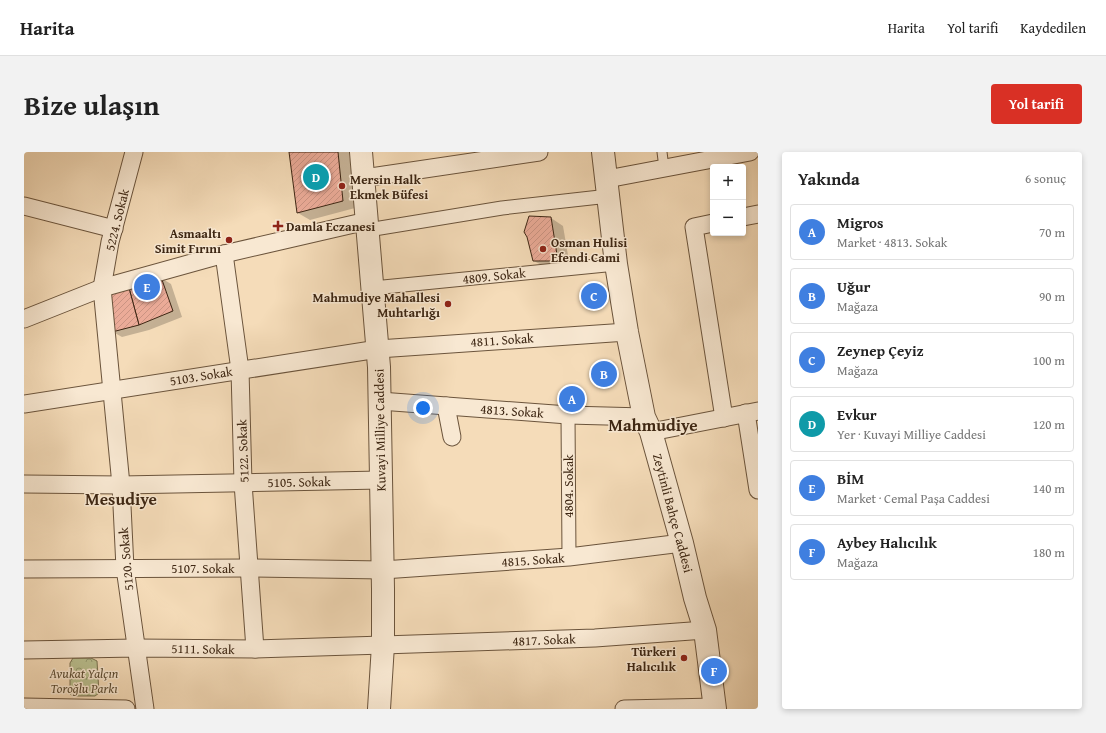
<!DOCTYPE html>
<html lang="tr">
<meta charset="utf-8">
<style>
body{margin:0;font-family:"Gentium Book Plus",serif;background:#f2f2f2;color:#222}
.controls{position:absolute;right:12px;top:12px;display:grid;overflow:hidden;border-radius:4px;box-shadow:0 2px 6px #0003}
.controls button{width:36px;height:36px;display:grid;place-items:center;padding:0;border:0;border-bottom:1px solid #e0e0e0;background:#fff;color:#222;font:20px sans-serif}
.you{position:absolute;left:399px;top:256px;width:14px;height:14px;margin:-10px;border:3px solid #fff;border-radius:50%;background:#1a73e8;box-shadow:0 0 0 6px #1a73e833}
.badge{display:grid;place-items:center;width:26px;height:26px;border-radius:50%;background:#d93025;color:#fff;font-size:13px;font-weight:700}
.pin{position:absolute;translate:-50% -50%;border:2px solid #fff;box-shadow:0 1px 4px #0006}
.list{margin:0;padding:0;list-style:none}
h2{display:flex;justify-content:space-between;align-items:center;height:52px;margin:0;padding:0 16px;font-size:17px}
h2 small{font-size:13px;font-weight:400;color:#767676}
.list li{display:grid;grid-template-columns:26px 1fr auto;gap:12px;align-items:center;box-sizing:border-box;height:56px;margin:0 8px 8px;padding:0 8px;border:1px solid #e0e0e0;border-radius:4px}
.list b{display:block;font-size:15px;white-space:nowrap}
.list p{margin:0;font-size:13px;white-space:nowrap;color:#767676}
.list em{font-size:13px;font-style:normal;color:#767676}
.map{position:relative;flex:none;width:734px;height:557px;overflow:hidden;border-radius:4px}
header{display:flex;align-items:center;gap:24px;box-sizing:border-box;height:56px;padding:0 20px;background:#fff;border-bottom:1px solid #e0e0e0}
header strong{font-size:19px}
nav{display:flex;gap:22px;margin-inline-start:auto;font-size:14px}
.intro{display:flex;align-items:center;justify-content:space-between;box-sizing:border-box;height:96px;padding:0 24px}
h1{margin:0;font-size:28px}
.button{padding:10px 18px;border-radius:4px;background:#d93025;color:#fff;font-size:14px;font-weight:700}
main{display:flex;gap:24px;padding:0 24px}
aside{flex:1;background:#fff;border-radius:4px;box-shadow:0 2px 6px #0003}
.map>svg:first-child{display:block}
.forest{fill:url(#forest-crowns);stroke:#7c7352}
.shadow{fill:#0003}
.building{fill:url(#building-hatch);stroke:#3d2613}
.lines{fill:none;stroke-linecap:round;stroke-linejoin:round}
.service-casing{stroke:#6b543c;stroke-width:11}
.pedestrian-casing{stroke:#6b543c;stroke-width:15}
.minor-casing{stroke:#6b543c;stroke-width:19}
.tertiary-casing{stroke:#6b543c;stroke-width:24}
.service{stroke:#f8e8d2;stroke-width:9}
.pedestrian{stroke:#f8e8d2;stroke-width:13}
.minor{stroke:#f8e8d2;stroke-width:17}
.tertiary{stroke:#f8e8d2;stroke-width:22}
.poi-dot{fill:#8f2418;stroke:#f8e8d2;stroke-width:1.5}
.labels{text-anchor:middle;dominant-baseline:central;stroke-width:3;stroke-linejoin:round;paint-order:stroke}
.poi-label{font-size:13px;font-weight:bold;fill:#3d2613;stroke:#f8e8d2;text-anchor:start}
.street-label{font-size:13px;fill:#3d2613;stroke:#f8e8d2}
.park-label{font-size:13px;font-style:italic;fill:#5c4c32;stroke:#f8e8d2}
.district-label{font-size:17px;font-weight:bold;fill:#3d2613;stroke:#f8e8d2}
</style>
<header>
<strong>Harita</strong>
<nav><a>Harita</a><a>Yol tarifi</a><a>Kaydedilen</a></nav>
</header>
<div class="intro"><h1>Bize ulaşın</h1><a class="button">Yol tarifi</a></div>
<main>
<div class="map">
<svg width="734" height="557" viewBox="0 0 734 557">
<defs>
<pattern id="forest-crowns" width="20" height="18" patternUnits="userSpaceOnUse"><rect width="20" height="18" fill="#bac090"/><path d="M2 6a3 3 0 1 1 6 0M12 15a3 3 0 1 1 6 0" fill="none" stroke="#989c74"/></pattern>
<pattern id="building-hatch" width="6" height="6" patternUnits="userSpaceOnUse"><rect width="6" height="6" fill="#ebab98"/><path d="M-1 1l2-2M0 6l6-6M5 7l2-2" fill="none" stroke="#ca9382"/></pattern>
</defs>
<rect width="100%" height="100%" fill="#f5dcb9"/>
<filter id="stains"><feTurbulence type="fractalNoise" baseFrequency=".005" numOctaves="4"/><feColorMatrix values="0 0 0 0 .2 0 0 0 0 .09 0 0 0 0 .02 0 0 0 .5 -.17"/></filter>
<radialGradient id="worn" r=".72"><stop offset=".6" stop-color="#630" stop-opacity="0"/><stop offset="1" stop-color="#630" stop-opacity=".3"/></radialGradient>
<polygon class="forest" points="49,506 67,506 73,509 75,541 71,544 48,544 46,542 46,511"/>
<g class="shadow">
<polygon points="266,0 325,0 331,56 286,68 274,61"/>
<polygon points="527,66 539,74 546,115 523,116 510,109"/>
<polygon points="137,126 147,132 158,165 125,178 98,185 89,180"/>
</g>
<g class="building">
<polygon points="265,0 314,0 319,49 273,61"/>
<polygon points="505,64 527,65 534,109 509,109 503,85 500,80"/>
<polygon points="137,125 149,159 115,173 105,136"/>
<polygon points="105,136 115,173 88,180 85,142"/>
</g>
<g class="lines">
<g class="service-casing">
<polyline id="service" points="638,0 640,16"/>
</g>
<g class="pedestrian-casing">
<g id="pedestrian">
<polyline points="344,78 478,56 585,44"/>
<polyline points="349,136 592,112"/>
<polyline points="544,263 545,405"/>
</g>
</g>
<g class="minor-casing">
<g id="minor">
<polyline points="110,0 86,90 78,136 97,333 101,416 121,557"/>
<polyline points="340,26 515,0"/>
<polyline points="583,27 726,0"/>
<polyline points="0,54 90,77"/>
<polyline points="719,65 734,62"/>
<polyline points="689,71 670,75 700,266"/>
<polyline points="200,102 216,218 219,331 231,497"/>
<polyline points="0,167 78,136 200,102 343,69"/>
<polyline points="356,249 544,263 620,265"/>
<polyline points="0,252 354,197 603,180"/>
<polyline points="422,254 428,285"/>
<polyline points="722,261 734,338"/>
<polyline points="627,280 734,259"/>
<polyline points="0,332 97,333 357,328"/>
<polyline points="0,417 225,416 359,418 545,405 658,391"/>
<polyline points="0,498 112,496 231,497 359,493 571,486 681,478"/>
<polyline points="0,555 102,557"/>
<polyline points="600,557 691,555"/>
</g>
</g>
<g class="tertiary-casing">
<g id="tertiary">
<polyline points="337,0 355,215 359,437 359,493 355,557"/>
<polyline points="579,0 592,112 603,180 620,265 627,280 658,391 671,446 681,478 691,557"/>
</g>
</g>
<use href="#service" class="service"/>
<use href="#pedestrian" class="pedestrian"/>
<use href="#minor" class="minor"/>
<use href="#tertiary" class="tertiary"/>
</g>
<g class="poi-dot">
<circle cx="318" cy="34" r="4"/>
<path d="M252 68h4v4h4v4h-4v4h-4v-4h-4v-4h4z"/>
<circle cx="205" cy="88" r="4"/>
<circle cx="519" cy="97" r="4"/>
<circle cx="424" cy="152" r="4"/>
<circle cx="660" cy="506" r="4"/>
</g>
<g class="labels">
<g class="poi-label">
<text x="326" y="27">Mersin Halk<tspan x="326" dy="15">Ekmek Büfesi</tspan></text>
<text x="262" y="74">Damla Eczanesi</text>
<text x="197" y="81" text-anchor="end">Asmaaltı<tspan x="197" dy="15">Simit Fırını</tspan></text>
<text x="527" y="90">Osman Hulisi<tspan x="527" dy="15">Efendi Cami</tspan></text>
<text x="416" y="145" text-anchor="end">Mahmudiye Mahallesi<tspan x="416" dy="15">Muhtarlığı</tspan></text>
<text x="652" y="499" text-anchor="end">Türkeri<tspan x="652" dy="15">Halıcılık</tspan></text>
</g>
<g class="street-label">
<text transform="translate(93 68) rotate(-76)">5224. Sokak</text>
<text transform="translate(470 124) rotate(-6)">4809. Sokak</text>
<text transform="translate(478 188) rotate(-4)">4811. Sokak</text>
<text transform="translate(177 224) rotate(-9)">5103. Sokak</text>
<text transform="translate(488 259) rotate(4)">4813. Sokak</text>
<text transform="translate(356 278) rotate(-91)">Kuvayi Milliye Caddesi</text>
<text transform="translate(219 299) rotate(-92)">5122. Sokak</text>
<text transform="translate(275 330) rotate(-1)">5105. Sokak</text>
<text transform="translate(544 334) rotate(-90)">4804. Sokak</text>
<text transform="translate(649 361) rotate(75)">Zeytinli Bahçe Caddesi</text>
<text transform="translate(102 407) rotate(-95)">5120. Sokak</text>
<text transform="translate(509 408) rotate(-4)">4815. Sokak</text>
<text x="179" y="416">5107. Sokak</text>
<text transform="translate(520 488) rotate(-2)">4817. Sokak</text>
<text transform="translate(179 497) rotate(1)">5111. Sokak</text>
</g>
<g class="park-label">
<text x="60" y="521">Avukat Yalçın<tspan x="60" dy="15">Toroğlu Parkı</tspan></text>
</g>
<g class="district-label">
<text x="629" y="272">Mahmudiye</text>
<text x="97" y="346">Mesudiye</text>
</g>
</g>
<rect width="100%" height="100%" filter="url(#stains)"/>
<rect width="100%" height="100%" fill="url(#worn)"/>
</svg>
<div class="controls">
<button>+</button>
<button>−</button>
</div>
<div class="you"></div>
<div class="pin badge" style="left:548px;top:247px;background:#3f7fe0">A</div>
<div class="pin badge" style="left:580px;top:222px;background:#3f7fe0">B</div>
<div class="pin badge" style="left:570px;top:144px;background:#3f7fe0">C</div>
<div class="pin badge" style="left:292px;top:25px;background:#0f9aa8">D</div>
<div class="pin badge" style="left:123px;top:135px;background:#3f7fe0">E</div>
<div class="pin badge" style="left:690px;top:519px;background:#3f7fe0">F</div>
</div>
<aside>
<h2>Yakında<small>6 sonuç</small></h2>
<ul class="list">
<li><span class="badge" style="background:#3f7fe0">A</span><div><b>Migros</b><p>Market · 4813. Sokak</p></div><em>70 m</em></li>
<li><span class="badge" style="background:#3f7fe0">B</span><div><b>Uğur</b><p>Mağaza</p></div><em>90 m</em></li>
<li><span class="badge" style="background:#3f7fe0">C</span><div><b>Zeynep Çeyiz</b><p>Mağaza</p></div><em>100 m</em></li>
<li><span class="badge" style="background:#0f9aa8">D</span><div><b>Evkur</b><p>Yer · Kuvayi Milliye Caddesi</p></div><em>120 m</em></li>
<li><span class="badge" style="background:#3f7fe0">E</span><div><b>BİM</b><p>Market · Cemal Paşa Caddesi</p></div><em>140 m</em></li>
<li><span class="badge" style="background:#3f7fe0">F</span><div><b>Aybey Halıcılık</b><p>Mağaza</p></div><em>180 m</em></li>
</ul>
</aside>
</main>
